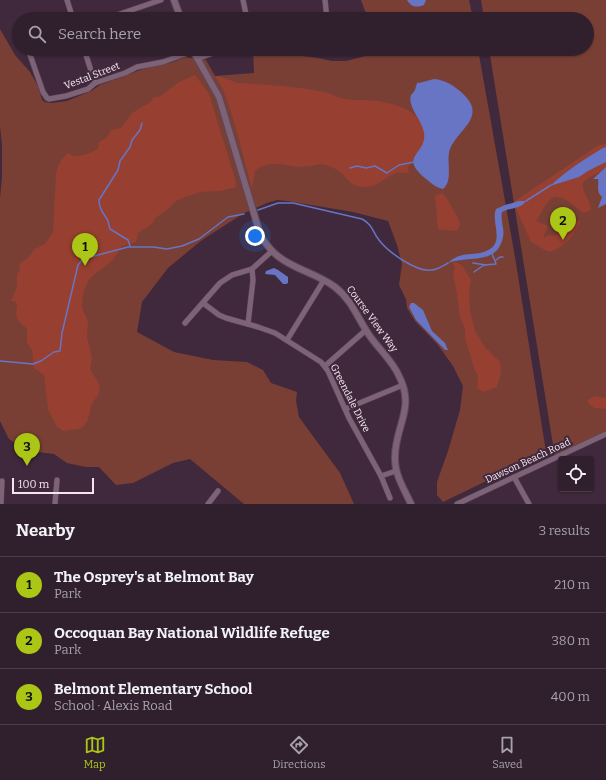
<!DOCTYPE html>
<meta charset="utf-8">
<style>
body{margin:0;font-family:Bitter,serif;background:#382735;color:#f1f3f6}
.controls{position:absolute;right:12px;bottom:12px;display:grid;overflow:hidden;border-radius:4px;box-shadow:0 1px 3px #0004}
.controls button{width:36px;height:36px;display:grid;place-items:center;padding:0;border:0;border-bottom:1px solid #4b3d49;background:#301f2d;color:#f1f3f6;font:20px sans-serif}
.scale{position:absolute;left:12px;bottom:10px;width:82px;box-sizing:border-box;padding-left:4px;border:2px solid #f4e5f1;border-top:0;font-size:11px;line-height:14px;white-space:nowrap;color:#f4e5f1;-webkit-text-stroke:3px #40293c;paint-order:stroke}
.you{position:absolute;left:255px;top:236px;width:14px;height:14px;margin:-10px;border:3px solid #fff;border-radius:50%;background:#1a73e8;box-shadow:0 0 0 6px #1a73e833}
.badge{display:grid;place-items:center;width:26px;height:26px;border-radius:50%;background:#abc615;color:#111;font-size:13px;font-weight:700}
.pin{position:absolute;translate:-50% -33px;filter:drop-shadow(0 1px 2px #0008)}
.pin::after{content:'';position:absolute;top:21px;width:14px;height:12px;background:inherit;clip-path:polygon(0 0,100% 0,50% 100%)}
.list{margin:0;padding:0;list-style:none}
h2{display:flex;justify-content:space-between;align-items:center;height:52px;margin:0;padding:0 16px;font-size:17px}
h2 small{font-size:13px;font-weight:400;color:#a8a2aa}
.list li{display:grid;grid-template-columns:26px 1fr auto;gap:12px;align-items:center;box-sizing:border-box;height:56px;padding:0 16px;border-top:1px solid #4b3d49}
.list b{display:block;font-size:15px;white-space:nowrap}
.list p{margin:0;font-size:13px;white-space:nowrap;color:#a8a2aa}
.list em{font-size:13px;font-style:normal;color:#a8a2aa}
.icon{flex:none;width:22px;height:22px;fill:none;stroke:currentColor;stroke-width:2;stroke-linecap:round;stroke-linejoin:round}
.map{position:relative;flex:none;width:606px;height:504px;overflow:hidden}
.search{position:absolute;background:#301f2d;box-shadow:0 1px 3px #0004;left:12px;right:12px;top:12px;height:44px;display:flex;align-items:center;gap:10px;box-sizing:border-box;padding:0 14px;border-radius:22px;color:#a8a2aa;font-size:15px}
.sheet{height:220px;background:#301f2d}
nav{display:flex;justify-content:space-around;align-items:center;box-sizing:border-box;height:56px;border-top:1px solid #4b3d49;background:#301f2d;font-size:11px;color:#a8a2aa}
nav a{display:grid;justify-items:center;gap:2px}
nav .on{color:#abc615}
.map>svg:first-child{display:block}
.green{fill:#793f35}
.forest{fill:#973f30}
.water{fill:#6775c4}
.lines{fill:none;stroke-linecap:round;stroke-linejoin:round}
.stream{stroke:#6775c4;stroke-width:1.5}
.minor-casing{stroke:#5c4859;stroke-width:6}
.tertiary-casing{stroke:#5c4859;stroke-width:8}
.minor{stroke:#7d6278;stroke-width:5}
.tertiary{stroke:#7d6278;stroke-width:6}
.labels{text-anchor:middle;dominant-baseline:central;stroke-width:4;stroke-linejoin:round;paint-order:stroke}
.street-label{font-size:10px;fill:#f4e5f1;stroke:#40293c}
</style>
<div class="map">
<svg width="606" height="504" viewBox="0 0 606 504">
<rect width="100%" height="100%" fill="#40293c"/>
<g class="green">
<polygon points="361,0 469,0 473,19 368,19"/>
<polygon points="481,0 606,0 606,431 555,457 489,49 587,49 587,19 484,19"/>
<polygon points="0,29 15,55 30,72 38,86 42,100 45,102 51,103 67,101 91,91 100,85 143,69 173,62 185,57 206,60 215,76 254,73 253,50 318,58 332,61 346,61 369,55 370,49 478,49 515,257 546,452 443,502 437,495 437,482 448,451 460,410 463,386 453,366 438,345 415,321 407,308 406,299 399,285 402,264 397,245 388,221 353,212 287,201 277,200 267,203 244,213 202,240 168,268 142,302 137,332 174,352 213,360 247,362 263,370 271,383 297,392 296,401 299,417 340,473 354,504 244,504 190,459 173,463 133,483 116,485 99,467 86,467 67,463 54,454 29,451 21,447 9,439 0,421 0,198 2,177 2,145 0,126"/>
</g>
<g class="forest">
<path d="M195 75 209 94 235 179 236 187 221 191 200 192 183 198 176 201 167 210 155 218 152 224 138 233 136 242 122 246 113 260 90 278 85 288 83 295 82 308 88 321 87 338 92 357 90 369 100 386 98 395 91 405 88 420 85 425 79 429 64 431 57 427 48 409 44 375 34 368 32 350 27 343V329L17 319 16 314 17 305 15 301H11L17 287V274L20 270 19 264 28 258 35 249 45 244 53 232 56 174C58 165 61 159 68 153 78 160 89 153 98 149 99 138 102 142 108 136 109 135 110 132 111 130L121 128 132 113 149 103 154 97H159L179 82Z"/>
<path d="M214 76C225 76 230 82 240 83 269 85 300 86 328 93 334 95 339 98 345 99 356 101 367 99 378 101 390 103 406 107 415 115 424 122 427 138 421 148 420 151 417 152 415 155 412 160 413 163 408 167L409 174C389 166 382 192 358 186 348 184 345 174 337 170 320 160 317 167 301 167 284 166 269 159 255 171L252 188C246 169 228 85 214 76Z"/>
<path d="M606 144V147L603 148C584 159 566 170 551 185L579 177 588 171 606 162V167C599 174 590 176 583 182 581 193 591 199 591 210L584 213C574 208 559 188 548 202 544 206 540 216 536 221L548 226 543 238 548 235C560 238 558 231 565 224 569 220 576 220 581 221 574 236 566 246 550 252 542 250 539 245 531 242L517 211 515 201 599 145Z"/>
<polygon points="442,193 446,197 459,220 460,224 458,230 455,231 438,229 435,196"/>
<polygon points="455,262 462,265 471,280 469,292 470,311 475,331 484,346 500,362 501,372 497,387 484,392 477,388 478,375 475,371 465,338 465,328 460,318 457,293 453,276 455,268 453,263"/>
<polygon points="594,396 606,398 606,409 594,408 588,403 588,400"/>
</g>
<g class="water">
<path d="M407 0H426L424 5C416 8 411 7 407 0Z"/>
<path d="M434 79C445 80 453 85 461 92 491 118 454 130 449 153 447 164 453 181 443 189 435 187 431 183 425 178 398 155 427 155 424 133 423 121 407 107 411 95 413 93 413 93 415 90 416 87 416 84 418 82L419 83Z"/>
<path d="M606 147V162L588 171 579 177 550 186C566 171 584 159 603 148Z"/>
<path d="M606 167V204L598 208 602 197C596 192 599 185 598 179H593Z"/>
<path d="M519 201H526C520 210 510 207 502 212 500 220 505 229 503 237 497 266 469 255 448 263 459 253 466 255 480 253 509 247 490 224 496 209L505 205Z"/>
<polygon points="274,268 278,270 288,277 288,283 286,284 283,284 275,275 265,274 266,271"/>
<polygon points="411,303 414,303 423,310 432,331 445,343 448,350 445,350 416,320 409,307"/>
</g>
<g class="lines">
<g class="stream">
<polyline points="350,168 357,166 366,168 375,166 387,173 399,165 414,162"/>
<polyline points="526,201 551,185"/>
<path d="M258 210 278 203H293L362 219C373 225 372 231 379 240 388 252 416 272 431 270 437 270 443 266 448 263"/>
<path d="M130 246 128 240 110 229C109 226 109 222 107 219 103 213 99 208 99 200L118 170 120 161 130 147 132 140 140 130 142 123"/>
<polyline points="496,260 500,257 503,257"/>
<polyline points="473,263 486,265"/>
<polyline points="474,272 484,265 496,264 495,261 492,254"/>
<polyline points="0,361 33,364 41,361 54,352 60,351 62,333 78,265 83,259 128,247 153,247 167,249 182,246 199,239 228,217 244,214"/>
</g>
<g class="minor-casing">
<g id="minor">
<polyline points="67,0 73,19"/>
<polyline points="243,0 247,19"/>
<polyline points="325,0 327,19"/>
<polyline points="105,19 161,0"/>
<polyline points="28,49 43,92 47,98 49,99 66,96 88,89 95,83 125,73 137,67 163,62 193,51"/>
<polyline points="84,49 95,83"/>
<polyline points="197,59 224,49"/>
<polyline points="203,303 219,315 226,318 258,327 275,333 321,362 328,371 349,418 381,476 396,471"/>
<polyline points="185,323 220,283 232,275 252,269 272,251"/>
<polyline points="248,324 253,280 252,269"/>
<polyline points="287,340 324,280"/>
<polyline points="325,366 366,330"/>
<polyline points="345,409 403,385"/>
<polyline points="381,476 390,498"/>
<polyline points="514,477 529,504"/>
<polyline points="1,504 2,481"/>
<polyline points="55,504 57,480"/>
<polyline points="208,504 218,491"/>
<polyline points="457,504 606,434"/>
</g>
</g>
<g class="tertiary-casing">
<g id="tertiary">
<polyline points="174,0 181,19"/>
<path d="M192 49 219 97 261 237C266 244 272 252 279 257 296 270 318 274 335 287 353 301 359 322 372 339 381 351 393 362 399 376 416 409 394 427 395 459 395 475 404 489 411 504"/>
</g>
</g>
<use href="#minor" class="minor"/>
<use href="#tertiary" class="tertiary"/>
</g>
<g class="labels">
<g class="street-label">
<text transform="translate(92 76) rotate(-21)">Vestal Street</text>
<text transform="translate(372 319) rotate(54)">Course View Way</text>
<text transform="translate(350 398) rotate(63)">Greendale Drive</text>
<text transform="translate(528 461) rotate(-25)">Dawson Beach Road</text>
</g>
</g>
</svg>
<div class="controls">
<button><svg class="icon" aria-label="locate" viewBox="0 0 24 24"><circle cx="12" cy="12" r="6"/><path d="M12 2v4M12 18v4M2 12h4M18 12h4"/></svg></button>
</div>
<div class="scale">100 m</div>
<div class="you"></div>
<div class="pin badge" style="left:85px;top:266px">1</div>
<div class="pin badge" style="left:563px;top:240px">2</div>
<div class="pin badge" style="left:27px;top:466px">3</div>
<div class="search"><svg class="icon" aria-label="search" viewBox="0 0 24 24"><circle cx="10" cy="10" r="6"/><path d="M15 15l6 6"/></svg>Search here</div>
</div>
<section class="sheet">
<h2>Nearby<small>3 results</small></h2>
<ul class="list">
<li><span class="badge">1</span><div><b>The Osprey's at Belmont Bay</b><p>Park</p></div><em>210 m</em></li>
<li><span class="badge">2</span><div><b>Occoquan Bay National Wildlife Refuge</b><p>Park</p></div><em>380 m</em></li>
<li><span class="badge">3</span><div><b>Belmont Elementary School</b><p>School · Alexis Road</p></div><em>400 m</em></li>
</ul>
</section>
<nav>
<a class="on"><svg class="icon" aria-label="map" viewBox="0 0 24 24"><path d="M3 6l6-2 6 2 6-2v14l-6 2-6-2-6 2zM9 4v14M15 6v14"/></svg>Map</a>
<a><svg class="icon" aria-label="directions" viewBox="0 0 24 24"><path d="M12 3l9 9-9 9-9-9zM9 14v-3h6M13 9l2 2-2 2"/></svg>Directions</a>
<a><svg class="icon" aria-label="saved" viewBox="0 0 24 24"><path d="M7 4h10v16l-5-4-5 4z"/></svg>Saved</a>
</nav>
